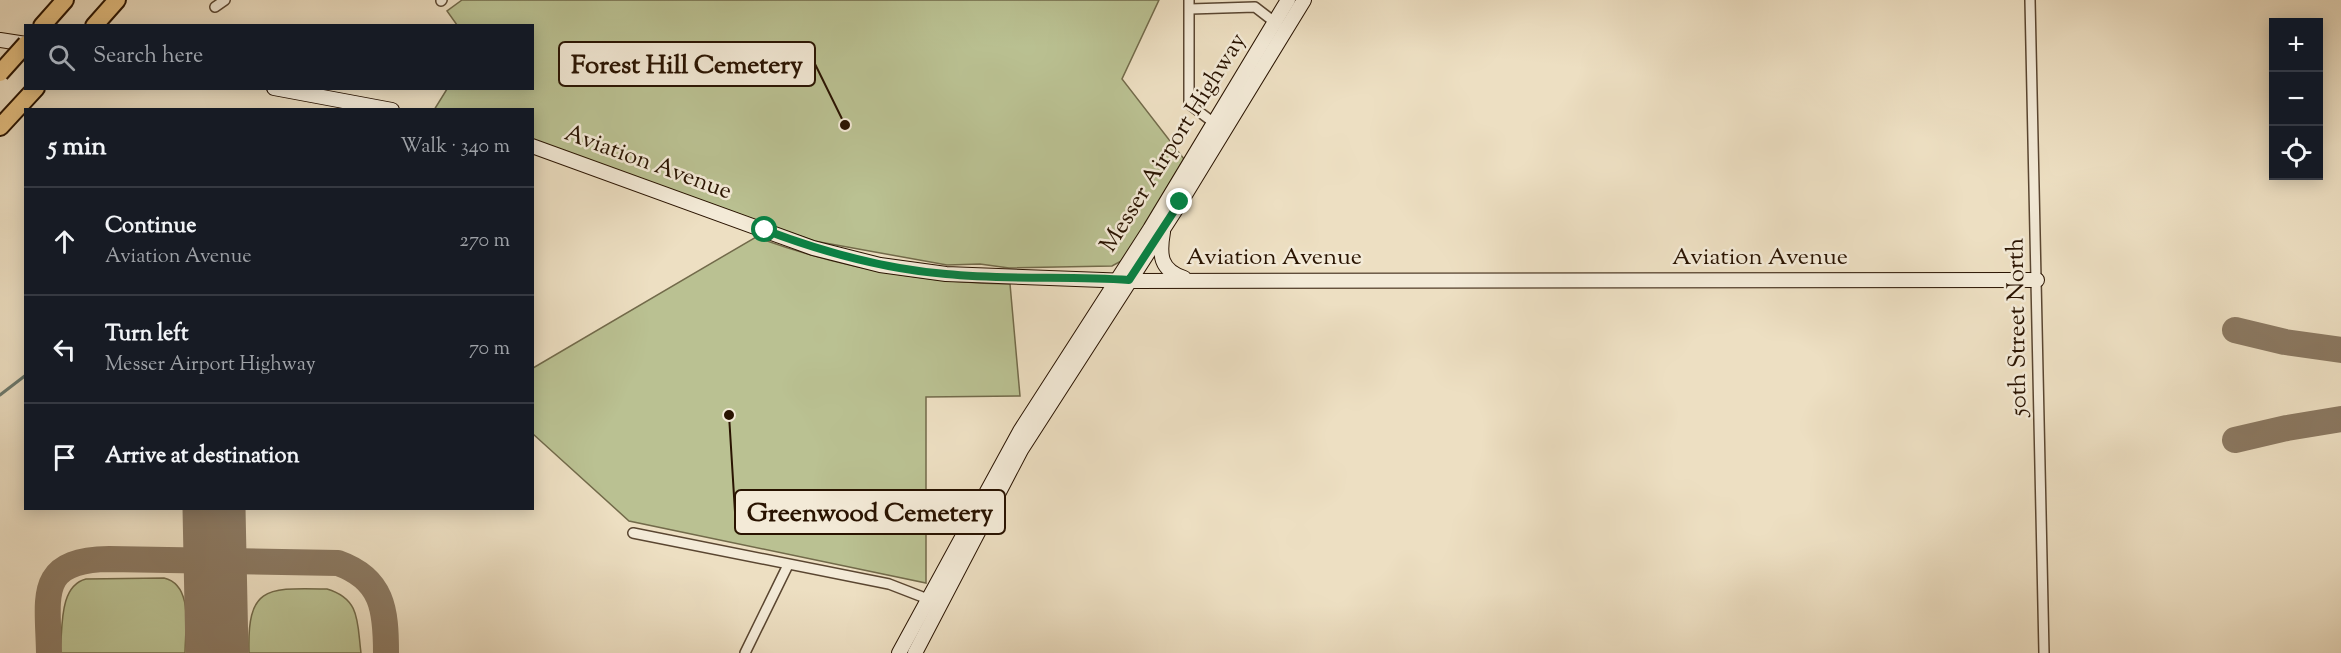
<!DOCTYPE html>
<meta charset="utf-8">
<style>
body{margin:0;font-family:"Sorts Mill Goudy",serif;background:#20242c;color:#f1f3f6}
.controls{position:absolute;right:18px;top:18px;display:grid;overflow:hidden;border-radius:0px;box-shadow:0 3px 15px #0003}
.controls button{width:54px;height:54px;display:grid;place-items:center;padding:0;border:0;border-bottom:2px solid #363941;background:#171b24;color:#f1f3f6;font:30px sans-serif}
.stop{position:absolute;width:18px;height:18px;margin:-14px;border:4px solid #0b8043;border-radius:50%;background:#fff}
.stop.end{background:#0b8043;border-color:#fff;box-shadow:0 2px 6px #0008}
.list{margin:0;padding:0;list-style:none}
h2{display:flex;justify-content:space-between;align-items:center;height:78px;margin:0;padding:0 24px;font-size:26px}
h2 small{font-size:20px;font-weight:400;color:#9ea1a6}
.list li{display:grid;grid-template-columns:39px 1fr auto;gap:18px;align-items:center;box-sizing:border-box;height:108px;padding:0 24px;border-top:2px solid #363941}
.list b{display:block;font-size:22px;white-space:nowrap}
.list p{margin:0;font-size:20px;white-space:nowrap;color:#9ea1a6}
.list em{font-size:20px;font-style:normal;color:#9ea1a6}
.icon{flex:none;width:33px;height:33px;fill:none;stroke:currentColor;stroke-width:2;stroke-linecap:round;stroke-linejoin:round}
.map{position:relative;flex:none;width:2341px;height:653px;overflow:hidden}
.search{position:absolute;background:#171b24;box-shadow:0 3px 15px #0003;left:24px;top:24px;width:510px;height:66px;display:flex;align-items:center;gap:15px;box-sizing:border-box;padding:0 21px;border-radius:0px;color:#9ea1a6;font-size:22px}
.panel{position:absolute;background:#171b24;box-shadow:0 3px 15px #0003;left:24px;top:108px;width:510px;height:402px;border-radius:0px}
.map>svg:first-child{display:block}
.green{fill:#bac192;stroke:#726a4a;stroke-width:1.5}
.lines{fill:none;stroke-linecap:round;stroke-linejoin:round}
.stream{stroke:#6c796c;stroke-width:3}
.taxiway{stroke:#8b7962;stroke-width:26}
.runway{stroke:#8b7962;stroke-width:63}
.street-casing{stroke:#5a4631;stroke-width:12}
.secondary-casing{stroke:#291301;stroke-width:16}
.highway-casing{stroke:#291301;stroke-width:20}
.street{stroke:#f3ead7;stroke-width:9}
.secondary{stroke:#f3ead7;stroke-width:14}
.highway{stroke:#e6c081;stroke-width:16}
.highway-bridge-casing{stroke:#291301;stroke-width:20;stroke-linecap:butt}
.highway-bridge{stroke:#e6c081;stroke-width:16}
.route{stroke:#0b8043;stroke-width:8}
.labels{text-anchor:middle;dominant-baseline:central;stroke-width:5;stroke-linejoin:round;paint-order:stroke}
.street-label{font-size:24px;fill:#291301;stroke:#f3ead7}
.leader{fill:none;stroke:#291301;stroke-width:2}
.callout-dot{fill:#291301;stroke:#f3ead7;stroke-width:2}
.callout{fill:#f3ead7;stroke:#291301;stroke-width:2}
.callout-label{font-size:26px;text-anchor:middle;font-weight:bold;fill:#291301}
</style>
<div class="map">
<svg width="2341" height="653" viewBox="0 0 2341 653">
<rect width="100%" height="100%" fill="#eddfc2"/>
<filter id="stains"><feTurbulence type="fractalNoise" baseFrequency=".00333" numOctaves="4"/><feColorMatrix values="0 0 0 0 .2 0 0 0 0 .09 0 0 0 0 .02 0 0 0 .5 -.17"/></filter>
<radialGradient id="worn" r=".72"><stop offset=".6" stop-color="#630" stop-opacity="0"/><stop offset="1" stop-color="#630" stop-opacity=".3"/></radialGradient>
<g class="green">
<polygon points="462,0 1159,0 1122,79 1184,159 1125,259 1112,266 1009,268 980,264 947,265 814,241 533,140 532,110 434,110 447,89 532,88 532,26 457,25 447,11"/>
<path d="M756 237C837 267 923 283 1010 284L1020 396 926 397V583L629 521 533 434V368Z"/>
<path d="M164 578C194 585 185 630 185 653H60C63 630 58 586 86 579Z"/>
<path d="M327 589C361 599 357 623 361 653H249C247 585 267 588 327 589Z"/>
</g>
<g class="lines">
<polyline class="stream" points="0,395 26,375"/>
<g class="taxiway">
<polyline points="2235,330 2285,342 2341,350"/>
<polyline points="2235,440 2287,428 2341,419"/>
<path d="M49 653C48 596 36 560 109 559L338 563C383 579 386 610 386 653"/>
</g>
<polyline class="runway" points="214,508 217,653"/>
<g class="street-casing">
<g id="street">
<polyline points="1189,0 1189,104 1214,123"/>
<polyline points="2030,0 2044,653"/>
<polyline points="441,1 442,0"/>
<polyline points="215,7 225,0"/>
<polyline points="1190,9 1255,7 1277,24"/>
<polyline points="633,533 889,584 933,601"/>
<polyline points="745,653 788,565"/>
</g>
</g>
<g class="secondary-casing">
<g id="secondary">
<polyline points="0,40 26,44"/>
<polyline points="274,88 392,110"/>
<polyline points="532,146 813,248 880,265 946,274 1129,281 2037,280"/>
<path d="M1163 232C1159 255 1160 270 1184 278"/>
<polyline points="899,653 1020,431 1150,229 1288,0"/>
<polyline points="915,653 1021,450 1180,203 1304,0"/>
</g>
</g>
<g class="highway-casing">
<g id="highway">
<polyline points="42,26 65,0"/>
<polyline points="94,26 117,0"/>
<polyline points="0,127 36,88"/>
</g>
</g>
<use href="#street" class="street"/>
<use href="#secondary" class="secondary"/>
<use href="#highway" class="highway"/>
<g class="highway-bridge-casing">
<polyline id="highway-bridge" points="0,73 26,44"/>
</g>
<use href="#highway-bridge" class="highway-bridge"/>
</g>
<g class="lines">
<path class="route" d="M765 230C823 252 884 269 946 274 1007 280 1068 276 1129 280L1180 202"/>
</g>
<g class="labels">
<g class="street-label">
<text transform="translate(1174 143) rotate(-58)">Messer Airport Highway</text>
<text transform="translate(648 163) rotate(20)">Aviation Avenue</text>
<text x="1274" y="258">Aviation Avenue</text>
<text x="1760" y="258">Aviation Avenue</text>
<text transform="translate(2018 327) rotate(-91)">50th Street North</text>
</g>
</g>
<path class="leader" d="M845 125L815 64M729 415L735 512"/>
<g class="callout-dot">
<circle cx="845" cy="125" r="6"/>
<circle cx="729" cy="415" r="6"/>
</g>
<g class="callout">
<rect x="559" y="42" width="256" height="44" rx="6"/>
<rect x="735" y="490" width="270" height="44" rx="6"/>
</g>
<g class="callout-label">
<text x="687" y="73">Forest Hill Cemetery</text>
<text x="870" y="521">Greenwood Cemetery</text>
</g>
<rect width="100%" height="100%" filter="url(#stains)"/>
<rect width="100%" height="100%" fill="url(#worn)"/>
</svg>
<div class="controls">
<button>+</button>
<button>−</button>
<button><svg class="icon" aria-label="locate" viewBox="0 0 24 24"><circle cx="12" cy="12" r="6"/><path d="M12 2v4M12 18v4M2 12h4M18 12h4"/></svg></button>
</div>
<div class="stop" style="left:765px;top:230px"></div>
<div class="stop end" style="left:1180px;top:202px"></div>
<div class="search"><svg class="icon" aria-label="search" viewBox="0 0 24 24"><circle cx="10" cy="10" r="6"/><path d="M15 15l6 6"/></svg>Search here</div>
<section class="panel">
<h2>5 min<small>Walk · 340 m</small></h2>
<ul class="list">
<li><svg class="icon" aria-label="ahead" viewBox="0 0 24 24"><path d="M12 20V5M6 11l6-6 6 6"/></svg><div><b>Continue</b><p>Aviation Avenue</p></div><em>270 m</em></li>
<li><svg class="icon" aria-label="left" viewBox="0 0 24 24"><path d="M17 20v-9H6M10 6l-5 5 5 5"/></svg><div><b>Turn left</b><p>Messer Airport Highway</p></div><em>70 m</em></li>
<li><svg class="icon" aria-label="arrive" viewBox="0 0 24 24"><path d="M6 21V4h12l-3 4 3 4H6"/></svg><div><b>Arrive at destination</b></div></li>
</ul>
</section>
</div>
